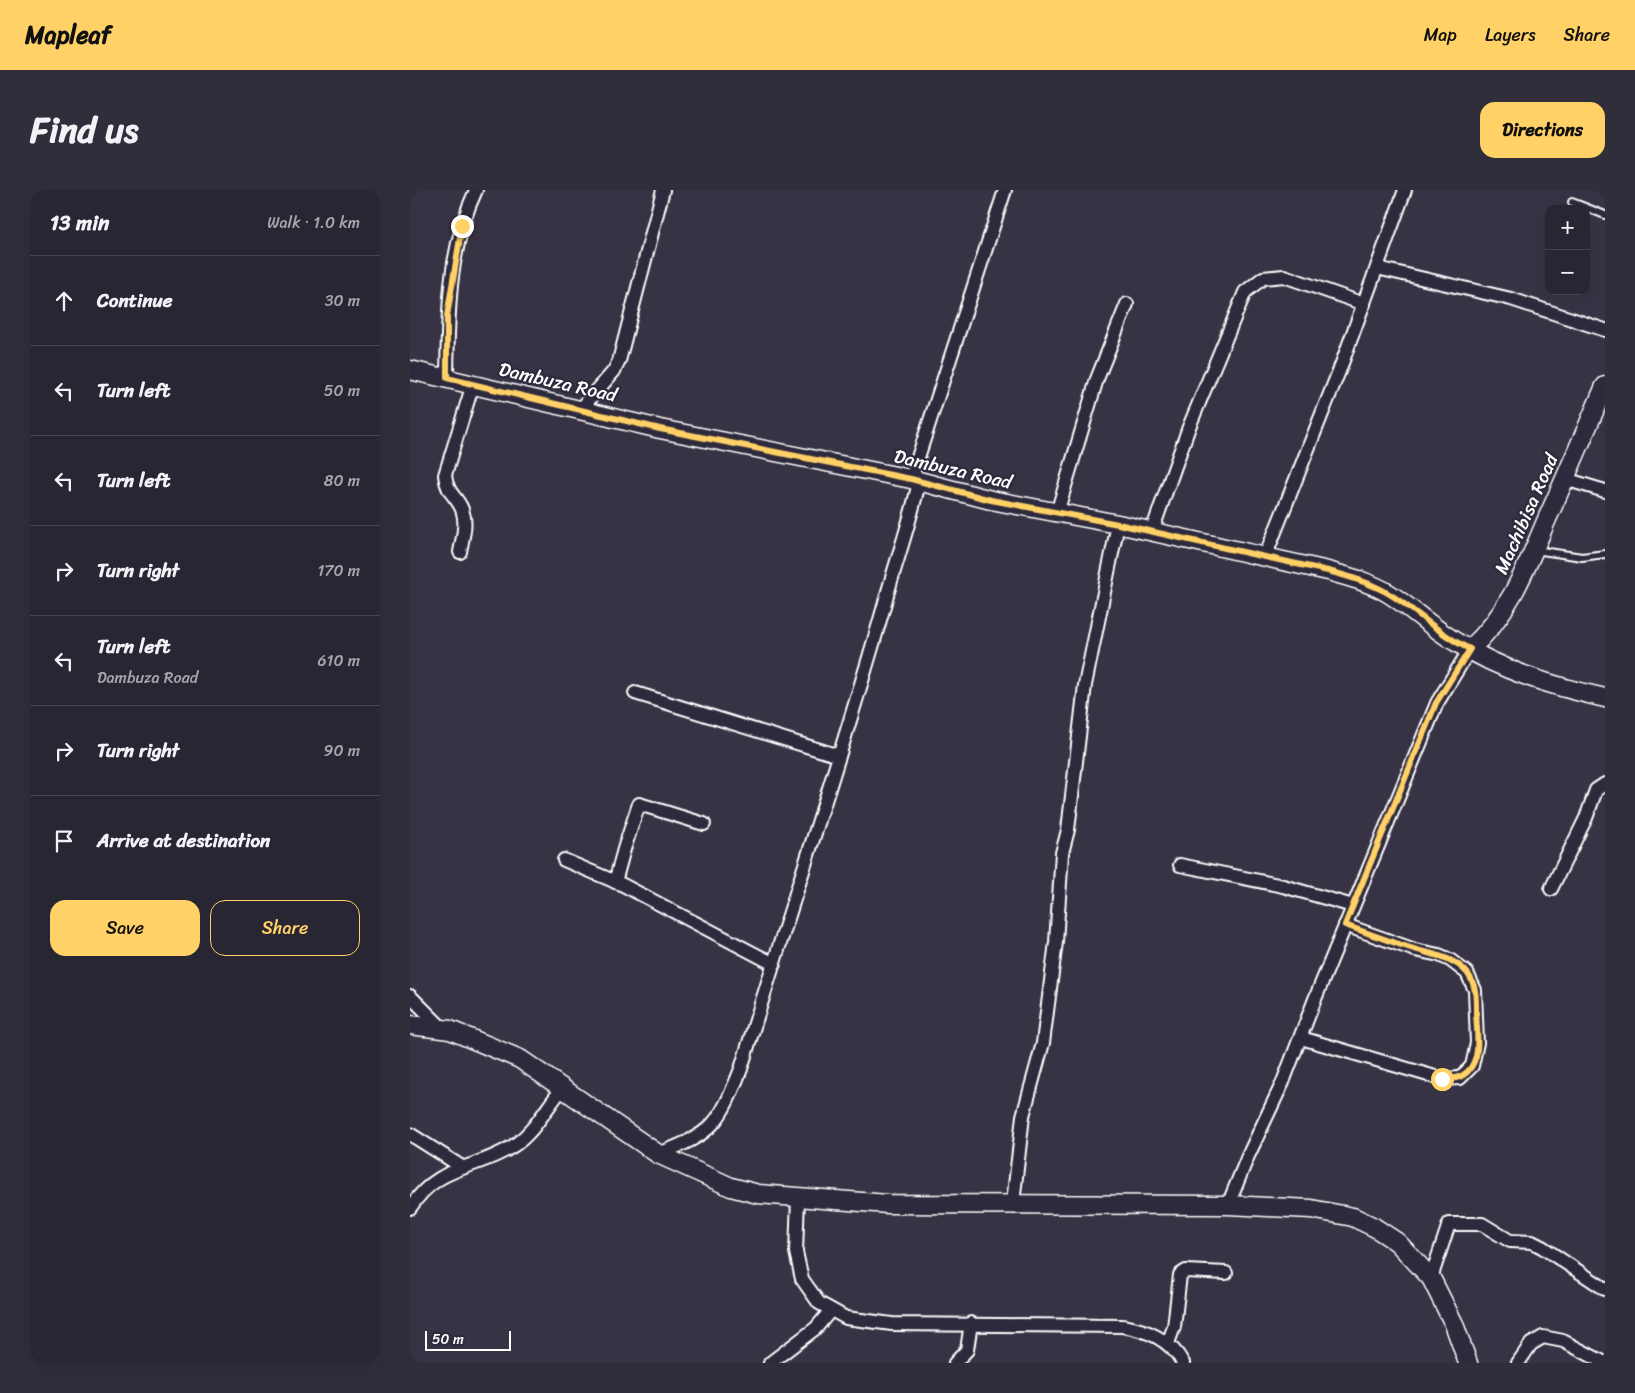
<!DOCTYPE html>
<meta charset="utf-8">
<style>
body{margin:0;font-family:Sriracha,sans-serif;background:#312e3c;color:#f1f3f6}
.controls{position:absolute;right:15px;top:15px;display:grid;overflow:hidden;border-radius:10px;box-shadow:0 5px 20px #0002}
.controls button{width:45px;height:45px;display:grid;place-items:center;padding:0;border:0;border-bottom:1px solid #45434f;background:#292634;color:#f1f3f6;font:25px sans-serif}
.scale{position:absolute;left:15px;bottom:12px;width:86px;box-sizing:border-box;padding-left:5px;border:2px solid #fff;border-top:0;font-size:14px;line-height:18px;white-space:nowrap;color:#fff;-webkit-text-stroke:4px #2f2a3d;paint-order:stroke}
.stop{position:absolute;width:15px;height:15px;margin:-11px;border:4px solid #ffd166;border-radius:50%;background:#fff}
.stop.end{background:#ffd166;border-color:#fff;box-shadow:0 1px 5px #0008}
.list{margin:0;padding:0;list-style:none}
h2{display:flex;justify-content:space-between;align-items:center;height:65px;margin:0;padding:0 20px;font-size:21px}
h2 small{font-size:16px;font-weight:400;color:#a5a5ac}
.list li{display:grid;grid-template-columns:32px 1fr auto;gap:15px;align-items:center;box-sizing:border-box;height:90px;padding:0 20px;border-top:1px solid #45434f}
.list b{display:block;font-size:19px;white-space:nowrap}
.list p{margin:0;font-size:16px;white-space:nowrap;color:#a5a5ac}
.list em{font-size:16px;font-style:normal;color:#a5a5ac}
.actions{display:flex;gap:10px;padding:15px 20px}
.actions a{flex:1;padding:11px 0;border:1px solid #ffd166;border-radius:15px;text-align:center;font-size:18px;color:#ffd166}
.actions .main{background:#ffd166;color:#111}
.icon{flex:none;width:28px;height:28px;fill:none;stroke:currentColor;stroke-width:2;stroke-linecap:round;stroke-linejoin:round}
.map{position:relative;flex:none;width:1195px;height:1173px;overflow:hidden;border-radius:15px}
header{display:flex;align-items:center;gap:30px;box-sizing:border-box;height:70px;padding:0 25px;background:#ffd166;color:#111}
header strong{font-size:24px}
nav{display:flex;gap:28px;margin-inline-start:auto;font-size:18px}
.intro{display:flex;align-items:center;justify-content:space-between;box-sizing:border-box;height:120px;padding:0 30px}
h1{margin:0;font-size:35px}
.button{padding:12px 22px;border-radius:15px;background:#ffd166;color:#111;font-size:18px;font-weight:700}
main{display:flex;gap:30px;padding:0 30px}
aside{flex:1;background:#292634;border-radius:15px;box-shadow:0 5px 20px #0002}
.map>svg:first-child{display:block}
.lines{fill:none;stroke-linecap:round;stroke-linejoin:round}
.lane-casing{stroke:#fff;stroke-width:10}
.street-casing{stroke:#fff;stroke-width:16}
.secondary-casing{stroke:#fff;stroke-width:21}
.lane{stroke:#2f2a3d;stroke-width:6}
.street{stroke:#2f2a3d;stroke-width:12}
.secondary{stroke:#2f2a3d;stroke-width:18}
.route{stroke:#ffd166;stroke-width:6}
.labels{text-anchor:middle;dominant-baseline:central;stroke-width:4.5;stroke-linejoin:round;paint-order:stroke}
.street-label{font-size:19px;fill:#fff;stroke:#2f2a3d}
</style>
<header>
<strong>Mapleaf</strong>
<nav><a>Map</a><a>Layers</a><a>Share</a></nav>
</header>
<div class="intro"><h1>Find us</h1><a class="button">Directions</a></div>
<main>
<aside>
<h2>13 min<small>Walk · 1.0 km</small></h2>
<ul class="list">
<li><svg class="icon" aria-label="ahead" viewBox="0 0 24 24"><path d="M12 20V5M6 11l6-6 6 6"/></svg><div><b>Continue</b></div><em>30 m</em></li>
<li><svg class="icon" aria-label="left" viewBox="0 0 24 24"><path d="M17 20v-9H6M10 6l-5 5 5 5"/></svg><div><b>Turn left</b></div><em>50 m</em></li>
<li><svg class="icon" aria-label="left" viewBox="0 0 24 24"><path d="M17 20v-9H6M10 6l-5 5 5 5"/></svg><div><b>Turn left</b></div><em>80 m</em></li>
<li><svg class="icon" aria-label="right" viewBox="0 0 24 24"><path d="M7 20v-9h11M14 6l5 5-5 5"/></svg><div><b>Turn right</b></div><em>170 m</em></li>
<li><svg class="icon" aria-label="left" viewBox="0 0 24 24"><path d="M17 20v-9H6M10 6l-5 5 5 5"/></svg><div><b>Turn left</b><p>Dambuza Road</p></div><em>610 m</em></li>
<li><svg class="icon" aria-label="right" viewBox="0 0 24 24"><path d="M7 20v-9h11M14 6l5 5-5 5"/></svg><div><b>Turn right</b></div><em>90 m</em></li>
<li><svg class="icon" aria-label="arrive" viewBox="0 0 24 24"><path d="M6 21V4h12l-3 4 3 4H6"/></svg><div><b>Arrive at destination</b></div></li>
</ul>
<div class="actions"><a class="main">Save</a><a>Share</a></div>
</aside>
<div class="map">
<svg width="1195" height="1173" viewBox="0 0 1195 1173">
<rect width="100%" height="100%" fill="#373345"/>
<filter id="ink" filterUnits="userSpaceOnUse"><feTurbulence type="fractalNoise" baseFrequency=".02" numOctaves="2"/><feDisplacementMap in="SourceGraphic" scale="10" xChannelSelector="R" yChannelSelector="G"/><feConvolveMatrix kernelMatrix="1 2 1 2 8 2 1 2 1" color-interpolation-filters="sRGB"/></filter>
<g filter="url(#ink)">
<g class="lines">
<g class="lane-casing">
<g id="lane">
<polyline points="1162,12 1195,25"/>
<polyline points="1125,360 1172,367 1195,364"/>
</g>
</g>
<g class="street-casing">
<g id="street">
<polyline points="967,78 1101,109 1195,140"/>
<path d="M37 188C38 124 38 59 66 0"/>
<polyline points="171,219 204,181 209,171 253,0"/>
<polyline points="501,289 595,0"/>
<polyline points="1155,289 1195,301"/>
<polyline points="647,323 687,189 717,114"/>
<polyline points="742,341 779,237 835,102 853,88 874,86 954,114"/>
<path d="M50 362C52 350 57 335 53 323 50 308 37 306 35 285L63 194"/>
<polyline points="855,367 931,176 995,0"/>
<polyline points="225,503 429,566"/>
<polyline points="154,670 213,695 364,774"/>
<polyline points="770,675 873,696 943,716"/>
<polyline points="205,692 214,659 229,614 294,634"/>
<polyline points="1141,699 1176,628 1186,600 1195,594"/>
<polyline points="0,806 32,838"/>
<polyline points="891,848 1032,889 1050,888 1062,876 1067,853 1065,800 1057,783 1040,770 1029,765 1005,760 935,735"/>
<polyline points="0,944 52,977"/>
<path d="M248 964C304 943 309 934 331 879 378 724 430 571 474 416 485 374 500 334 509 292"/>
<path d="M388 1008 386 1062 392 1089 409 1113 436 1128 482 1134 712 1136C737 1140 760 1149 773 1173"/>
<polyline points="603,1013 613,926 633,853 646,752 652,663 658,640 675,495 708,334"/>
<polyline points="818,1015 838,966 873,892 905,809 1027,513 1060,459"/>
<path d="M0 1018C29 973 65 981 103 956 125 942 136 917 153 898"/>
<polyline points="1021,1088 1039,1034 1072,1034 1100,1051 1122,1052 1132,1057 1195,1099"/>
<polyline points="758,1153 764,1137 770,1085 776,1081 816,1083"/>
<polyline points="360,1173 406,1138 421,1120"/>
<polyline points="545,1173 557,1160 561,1133"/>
<polyline points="1108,1173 1121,1154 1133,1147 1153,1151 1195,1173"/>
</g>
</g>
<g class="secondary-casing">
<g id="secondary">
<path d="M0 180 250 239 501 289 581 310 708 334 918 381C938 387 960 392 978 403 1002 418 1022 438 1046 452 1092 481 1142 496 1195 508"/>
<path d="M1060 459C1099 424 1117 376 1137 329 1157 285 1176 240 1195 196"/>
<polyline points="0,835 40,840 110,869 248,964 321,997 348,1004 478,1014 818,1015 901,1019 943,1027 964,1037 987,1052 1021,1088 1044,1134 1058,1173"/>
</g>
</g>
<use href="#lane" class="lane"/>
<use href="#street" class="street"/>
<use href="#secondary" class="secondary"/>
</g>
</g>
<g class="lines" filter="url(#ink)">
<path class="route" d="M52 36 37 126V188L250 239 501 289 581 310 708 334 918 381C938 386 958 392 976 402 1006 419 1029 445 1060 459L1026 513 935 735C958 743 981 752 1004 759 1023 765 1045 767 1058 784 1067 796 1066 810 1066 824 1067 838 1069 853 1066 866 1061 884 1050 890 1032 889"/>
</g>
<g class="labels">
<g class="street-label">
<text transform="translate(148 192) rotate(13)">Dambuza Road</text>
<text transform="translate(543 279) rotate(13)">Dambuza Road</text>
<text transform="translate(1116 324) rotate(-66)">Machibisa Road</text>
</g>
</g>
</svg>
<div class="controls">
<button>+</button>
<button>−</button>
</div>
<div class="scale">50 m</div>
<div class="stop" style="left:1032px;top:889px"></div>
<div class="stop end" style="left:52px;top:36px"></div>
</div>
</main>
